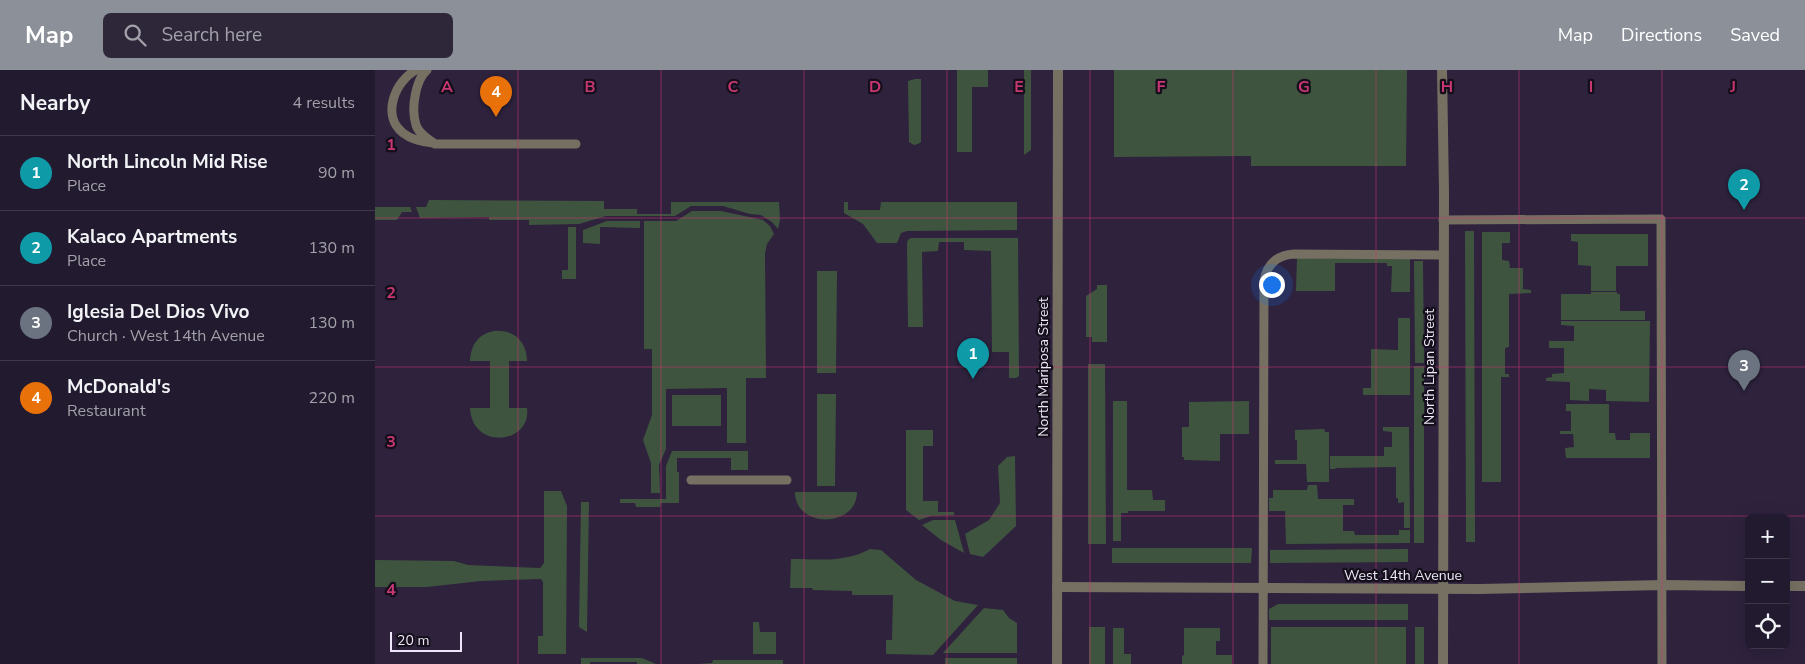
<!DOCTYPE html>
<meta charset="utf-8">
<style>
body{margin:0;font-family:"Nunito Sans",sans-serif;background:#2e273a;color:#f1f3f6}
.controls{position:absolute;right:15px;bottom:15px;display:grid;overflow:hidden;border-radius:8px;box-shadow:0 5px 20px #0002}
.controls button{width:45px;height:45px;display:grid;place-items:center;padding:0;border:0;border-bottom:1px solid #3f384a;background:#221a2e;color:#f1f3f6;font:25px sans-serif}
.scale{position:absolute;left:15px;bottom:12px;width:72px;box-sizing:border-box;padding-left:5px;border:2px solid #ede6f8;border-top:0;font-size:14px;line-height:18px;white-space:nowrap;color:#ede6f8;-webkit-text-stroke:4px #140f1a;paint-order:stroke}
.you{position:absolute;left:896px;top:214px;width:18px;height:18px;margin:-12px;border:4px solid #fff;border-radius:50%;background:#1a73e8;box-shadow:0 0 0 8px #1a73e833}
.badge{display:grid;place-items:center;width:32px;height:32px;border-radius:50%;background:#8c9099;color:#fff;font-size:16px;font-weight:700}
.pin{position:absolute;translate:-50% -41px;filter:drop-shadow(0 1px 2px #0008)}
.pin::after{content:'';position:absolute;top:26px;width:18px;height:15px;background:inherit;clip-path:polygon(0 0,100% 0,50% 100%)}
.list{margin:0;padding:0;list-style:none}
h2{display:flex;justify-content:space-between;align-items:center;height:65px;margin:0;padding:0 20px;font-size:21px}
h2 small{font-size:16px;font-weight:400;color:#a2a1aa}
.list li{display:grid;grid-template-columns:32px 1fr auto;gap:15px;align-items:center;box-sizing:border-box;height:75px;padding:0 20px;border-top:1px solid #3f384a}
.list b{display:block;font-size:19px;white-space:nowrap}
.list p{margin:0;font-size:16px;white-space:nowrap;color:#a2a1aa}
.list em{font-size:16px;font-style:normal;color:#a2a1aa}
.icon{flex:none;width:28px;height:28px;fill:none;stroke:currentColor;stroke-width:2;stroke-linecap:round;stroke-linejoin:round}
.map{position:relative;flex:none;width:1430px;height:594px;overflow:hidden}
header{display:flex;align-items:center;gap:30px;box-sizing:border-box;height:70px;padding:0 25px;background:#8c9099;color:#fff}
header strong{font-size:24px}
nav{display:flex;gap:28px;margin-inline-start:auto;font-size:18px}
.search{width:350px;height:45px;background:#2e273a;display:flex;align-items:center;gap:12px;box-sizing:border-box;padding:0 18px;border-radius:8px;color:#a2a1aa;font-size:19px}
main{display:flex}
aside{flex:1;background:#221a2e}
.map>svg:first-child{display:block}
.green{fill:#3f543f}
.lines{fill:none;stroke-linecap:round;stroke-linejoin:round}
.service{stroke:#757062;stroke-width:9}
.minor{stroke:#757062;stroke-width:10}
.tertiary{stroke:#757062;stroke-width:10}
.grid{fill:none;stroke:#c83773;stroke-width:1;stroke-opacity:0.55}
.labels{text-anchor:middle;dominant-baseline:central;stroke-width:4.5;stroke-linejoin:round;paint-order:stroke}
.street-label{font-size:14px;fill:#ede6f8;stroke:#140f1a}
.grid-label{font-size:16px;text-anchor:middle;font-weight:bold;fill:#c83773;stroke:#140f1a;stroke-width:4.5;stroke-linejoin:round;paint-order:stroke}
</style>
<header>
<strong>Map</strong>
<div class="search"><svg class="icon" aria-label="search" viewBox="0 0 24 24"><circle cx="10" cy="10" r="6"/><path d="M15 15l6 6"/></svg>Search here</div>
<nav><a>Map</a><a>Directions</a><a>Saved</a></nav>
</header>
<main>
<aside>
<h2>Nearby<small>4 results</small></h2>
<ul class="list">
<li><span class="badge" style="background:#0f9aa8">1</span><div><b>North Lincoln Mid Rise</b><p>Place</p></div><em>90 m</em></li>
<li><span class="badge" style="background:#0f9aa8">2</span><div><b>Kalaco Apartments</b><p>Place</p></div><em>130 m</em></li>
<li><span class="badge" style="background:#6b7280">3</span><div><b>Iglesia Del Dios Vivo</b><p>Church · West 14th Avenue</p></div><em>130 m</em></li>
<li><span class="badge" style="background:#e8710a">4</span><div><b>McDonald's</b><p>Restaurant</p></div><em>220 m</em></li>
</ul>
</aside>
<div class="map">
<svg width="1430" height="594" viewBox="0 0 1430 594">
<rect width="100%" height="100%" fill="#2e223d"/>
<g class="green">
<polygon points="582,0 613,0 613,17 597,17 597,82 582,82"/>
<polygon points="649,0 656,0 656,80 649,85"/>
<polygon points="739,0 1032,0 1031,96 876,96 876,86 739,87"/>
<polygon points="540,9 546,9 546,72 543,74 539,75 534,72 533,11"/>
<polygon points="54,130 229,131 229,139 262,139 262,144 296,144 296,132 404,132 405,150 403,159 397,152 386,145 375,144 348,136 316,136 300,146 231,146 204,154 154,155 154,150 114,150 114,147 45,148 41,137 51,137"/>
<polygon points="469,132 473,132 473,140 505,140 506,132 642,132 642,160 532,161 526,163 522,173 502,173 488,154 469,143"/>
<polygon points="0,137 35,137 37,142 27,142 22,150 0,150"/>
<polygon points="317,141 346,141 388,150 395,156 399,164 392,174 390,183 391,308 371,308 371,373 352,373 352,318 291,319 291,379 284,395 285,423 276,423 276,393 268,370 277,345 277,279 269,279 269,151 301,151"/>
<polygon points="232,151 265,151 265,158 225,157 225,174 208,173 208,160"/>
<polygon points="193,157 201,157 201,209 187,209 187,200 193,200"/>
<polygon points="1090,161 1099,161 1100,472 1091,472"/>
<polygon points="1107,162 1135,162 1135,173 1127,173 1127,190 1134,191 1135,198 1148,198 1148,219 1156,220 1156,223 1134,224 1134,277 1130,278 1130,304 1134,304 1134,307 1126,307 1126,412 1107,412"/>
<polygon points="1196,164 1273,164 1273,196 1241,196 1241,221 1216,221 1216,196 1203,195 1203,172 1196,171"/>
<polygon points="536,168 643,168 644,306 641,308 634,308 634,282 617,282 616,181 589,180 589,172 564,172 563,181 547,182 548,257 533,257 532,173 533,170"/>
<polygon points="922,188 1035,189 1035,222 1016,222 1017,196 1012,196 1012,193 960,193 960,221 921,221"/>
<polygon points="1039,191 1048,191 1049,293 1040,293"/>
<polygon points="442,201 462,201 461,303 442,303"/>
<polygon points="722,215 732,215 732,272 717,272 717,267 711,267 711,226 722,219"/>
<polygon points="1216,222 1242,222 1242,224 1245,224 1245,241 1270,241 1270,250 1186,250 1186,224 1216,224"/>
<polygon points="1023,248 1035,248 1035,325 988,325 988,318 996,318 996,279 1023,280"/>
<polygon points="1186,251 1275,251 1274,332 1231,331 1231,320 1214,319 1214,331 1195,330 1195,312 1171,311 1171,308 1177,307 1177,304 1189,303 1189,278 1174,278 1174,271 1199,271 1199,256 1186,255"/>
<path d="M119 261C139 259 152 272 152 291H134V338H152C157 374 97 381 95 338H115V291H95C96 275 103 264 119 261Z"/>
<polygon points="713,294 730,294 731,474 713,474"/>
<rect x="1039" y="296" width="10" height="177"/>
<polygon points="442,324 461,324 460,416 442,416"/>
<rect x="297" y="325" width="49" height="31"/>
<polygon points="738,331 752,331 752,420 777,420 778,430 790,430 790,441 753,441 753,443 746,443 746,471 738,471"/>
<polygon points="874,331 874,364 845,364 845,391 809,390 809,387 807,387 807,357 814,357 814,332"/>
<polygon points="1191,334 1234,334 1234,363 1240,363 1241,370 1255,370 1255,363 1275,363 1275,388 1191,388 1190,378 1199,377 1198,364 1185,364 1185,361 1196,361 1196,341 1191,341"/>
<polygon points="1008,357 1034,357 1035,458 1029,458 1029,432 1023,433 1023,428 1021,428 1021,397 961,398 960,399 955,399 955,386 1009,386 1009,377 1017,377 1017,362 1008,361"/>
<polygon points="949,359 950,362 954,362 954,412 932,412 931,394 900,394 900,390 922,390 922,370 920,370 920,360"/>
<polygon points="531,360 558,360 558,376 548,376 548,431 563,431 563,442 579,442 579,445 556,446 544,450 531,440"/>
<polygon points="297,381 373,381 373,400 356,400 356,388 302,388 302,402 304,402 304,433 286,433 285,437 261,437 260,433 245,433 245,429 291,429 291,396"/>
<polygon points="640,386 641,456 608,487 595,484 590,464 614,450 625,433 623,396 632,387"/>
<polygon points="933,415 942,415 943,429 979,429 979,435 968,435 968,461 979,461 980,465 1024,465 1024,460 1035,460 1035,473 911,474 910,441 894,441 894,428 898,428 898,420 932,420"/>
<polygon points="169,421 186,421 192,436 191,584 163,584 163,566 168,566 168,512 166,509 106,511 52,517 0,517 0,490 79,491 93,495 165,498 169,493"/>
<path d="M420 422H482C482 458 420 459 420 422Z"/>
<polygon points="206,432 214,432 212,562 204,557"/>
<polygon points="558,450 580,450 589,483 566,470 547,455"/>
<polygon points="737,478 877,478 876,493 737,493"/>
<path d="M495 479 506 480 541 510 580 531 603 535 558 585 511 584V570H517L518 525H477V521L438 520 437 518H415L416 489C445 489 469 493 495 479Z"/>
<polygon points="1033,479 1033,492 895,493 895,480"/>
<polygon points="903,534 1033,534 1033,550 894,550 894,539"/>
<polygon points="609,538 628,540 634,548 642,553 642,583 568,583"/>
<polygon points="378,552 384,552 385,562 401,562 401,584 378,584"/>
<rect x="714" y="557" width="16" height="37"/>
<rect x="896" y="557" width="135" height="37"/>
<rect x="1040" y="557" width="9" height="37"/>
<polygon points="738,558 749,558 749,584 756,584 756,594 738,594"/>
<polygon points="809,558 845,558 845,571 841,571 841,585 857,585 857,594 807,594 807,586 809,585"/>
<polygon points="206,588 267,588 281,594 262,594 262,592 215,592 215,594 206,594"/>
<rect x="570" y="588" width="72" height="6"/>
<polygon points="338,590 408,590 408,594 323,594 337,593"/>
</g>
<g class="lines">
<g class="service">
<path d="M41 0C20 11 6 46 28 63 37 70 47 72 58 73"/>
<path d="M52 0C40 10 36 40 41 55 44 64 53 69 60 74H201"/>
<polyline points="1068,150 1286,149 1287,594"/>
<polyline points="316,410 412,410"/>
<path d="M888 594 889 211C892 194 902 185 919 184L1068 185"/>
</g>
<polyline class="minor" points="1067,0 1069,121 1068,594"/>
<g class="tertiary">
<polyline points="1411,516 1430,516"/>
<polyline points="682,517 1104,519 1288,515 1374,516"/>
<polyline points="682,594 683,0"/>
</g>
</g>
<path class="grid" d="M143 0V594M286 0V594M429 0V594M572 0V594M715 0V594M858 0V594M1001 0V594M1144 0V594M1287 0V594M0 148H1430M0 297H1430M0 446H1430"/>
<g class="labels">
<g class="street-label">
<text transform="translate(668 297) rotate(-90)">North Mariposa Street</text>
<text transform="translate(1054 297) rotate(-90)">North Lipan Street</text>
<text x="1028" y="505">West 14th Avenue</text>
</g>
</g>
<g class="grid-label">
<text x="72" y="22">A</text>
<text x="215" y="22">B</text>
<text x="358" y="22">C</text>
<text x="500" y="22">D</text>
<text x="644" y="22">E</text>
<text x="786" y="22">F</text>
<text x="929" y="22">G</text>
<text x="1072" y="22">H</text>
<text x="1216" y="22">I</text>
<text x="1358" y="22">J</text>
<text x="16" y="80">1</text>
<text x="16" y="228">2</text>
<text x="16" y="377">3</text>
<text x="16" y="525">4</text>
</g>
</svg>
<div class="controls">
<button>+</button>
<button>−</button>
<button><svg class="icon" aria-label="locate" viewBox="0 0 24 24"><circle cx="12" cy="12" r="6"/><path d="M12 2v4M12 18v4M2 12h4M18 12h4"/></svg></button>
</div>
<div class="scale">20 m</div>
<div class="you"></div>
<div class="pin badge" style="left:598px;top:309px;background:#0f9aa8">1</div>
<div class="pin badge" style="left:1369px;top:140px;background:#0f9aa8">2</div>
<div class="pin badge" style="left:1369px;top:321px;background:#6b7280">3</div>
<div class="pin badge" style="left:121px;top:47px;background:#e8710a">4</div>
</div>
</main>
